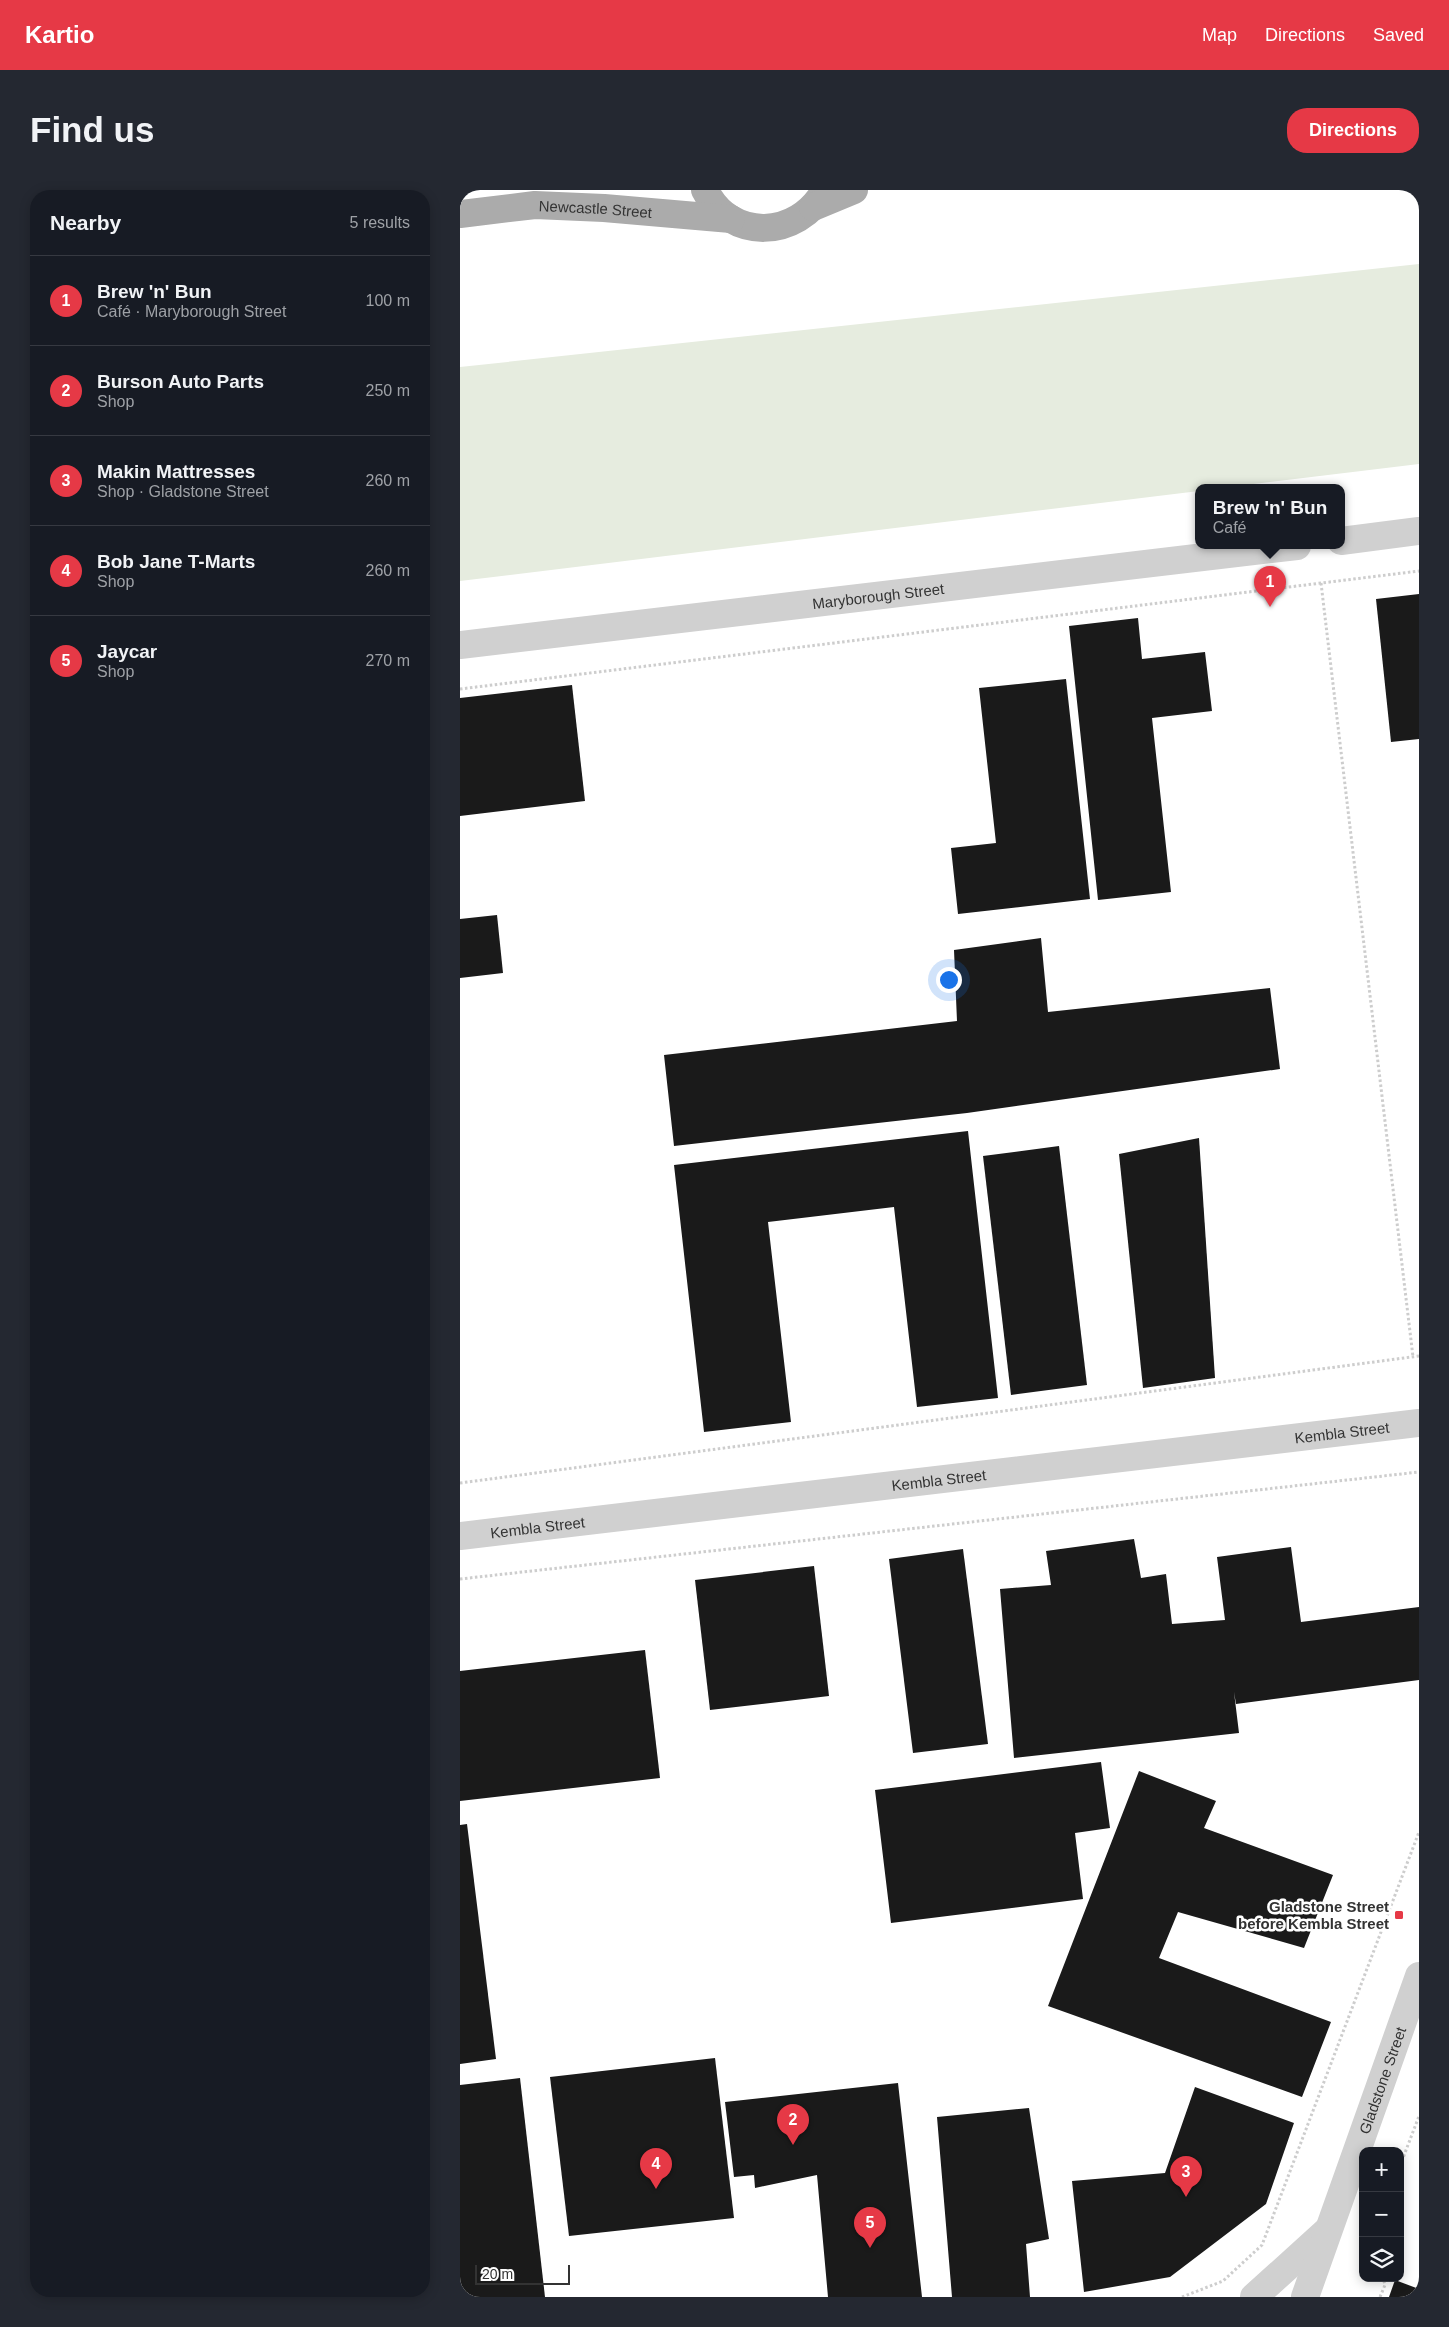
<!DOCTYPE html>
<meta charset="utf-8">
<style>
body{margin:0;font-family:Arial,sans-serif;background:#242831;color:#f1f3f6}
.controls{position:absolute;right:15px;bottom:15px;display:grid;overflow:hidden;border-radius:10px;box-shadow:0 2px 12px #0003}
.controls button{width:45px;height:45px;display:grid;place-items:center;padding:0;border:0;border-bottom:1px solid #363941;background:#171b24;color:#f1f3f6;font:25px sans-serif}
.scale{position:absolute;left:15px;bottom:12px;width:95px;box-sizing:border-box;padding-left:5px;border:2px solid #333;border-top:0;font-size:14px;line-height:18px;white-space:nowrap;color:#333;-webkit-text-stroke:4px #fff;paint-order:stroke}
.you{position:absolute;left:488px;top:789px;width:18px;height:18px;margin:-12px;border:4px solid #fff;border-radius:50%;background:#1a73e8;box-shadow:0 0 0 8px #1a73e833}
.badge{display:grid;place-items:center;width:32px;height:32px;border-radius:50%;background:#e63946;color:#fff;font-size:16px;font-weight:700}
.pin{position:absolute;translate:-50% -41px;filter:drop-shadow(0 1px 2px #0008)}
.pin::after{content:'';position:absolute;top:26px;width:18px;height:15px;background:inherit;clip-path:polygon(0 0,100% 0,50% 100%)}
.popup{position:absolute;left:735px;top:294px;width:150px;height:65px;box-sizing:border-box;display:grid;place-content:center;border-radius:10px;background:#171b24;filter:drop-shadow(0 1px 4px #0005);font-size:16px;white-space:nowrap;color:#9ea1a6}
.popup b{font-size:19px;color:#f1f3f6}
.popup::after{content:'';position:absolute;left:50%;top:100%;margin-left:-10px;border:10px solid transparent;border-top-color:#171b24}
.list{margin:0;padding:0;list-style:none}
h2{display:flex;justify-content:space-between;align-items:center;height:65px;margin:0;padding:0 20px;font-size:21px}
h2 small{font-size:16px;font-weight:400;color:#9ea1a6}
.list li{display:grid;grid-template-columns:32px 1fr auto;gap:15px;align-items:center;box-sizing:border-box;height:90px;padding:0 20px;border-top:1px solid #363941}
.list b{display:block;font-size:19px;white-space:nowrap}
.list p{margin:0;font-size:16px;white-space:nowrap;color:#9ea1a6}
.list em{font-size:16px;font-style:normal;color:#9ea1a6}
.icon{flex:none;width:28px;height:28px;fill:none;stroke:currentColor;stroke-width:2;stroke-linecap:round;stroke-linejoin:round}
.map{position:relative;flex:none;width:959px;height:2107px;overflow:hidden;border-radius:20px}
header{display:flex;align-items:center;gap:30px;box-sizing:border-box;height:70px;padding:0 25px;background:#e63946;color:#fff}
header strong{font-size:24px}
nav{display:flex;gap:28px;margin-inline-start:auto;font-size:18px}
.intro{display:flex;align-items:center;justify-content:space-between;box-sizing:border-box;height:120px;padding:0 30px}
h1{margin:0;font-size:35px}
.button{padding:12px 22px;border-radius:20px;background:#e63946;color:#fff;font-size:18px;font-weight:700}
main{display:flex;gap:30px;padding:0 30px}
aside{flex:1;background:#171b24;border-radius:20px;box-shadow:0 2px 12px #0003}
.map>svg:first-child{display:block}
.green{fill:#e6ecdf}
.building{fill:#1a1a1a}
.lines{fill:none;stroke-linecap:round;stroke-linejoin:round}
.path{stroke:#cdcdcd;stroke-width:3;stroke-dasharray:2.5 2.5;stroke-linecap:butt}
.minor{stroke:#d0d0d0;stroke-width:28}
.major{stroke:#ababab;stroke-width:28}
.poi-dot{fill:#e63946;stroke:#fff;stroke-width:2}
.labels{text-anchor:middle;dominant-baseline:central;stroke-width:5;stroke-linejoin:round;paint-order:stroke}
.street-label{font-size:15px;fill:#333;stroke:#fff}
.poi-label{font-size:15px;font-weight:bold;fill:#333;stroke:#fff;text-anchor:end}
</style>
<header>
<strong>Kartio</strong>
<nav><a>Map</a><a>Directions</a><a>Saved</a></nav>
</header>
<div class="intro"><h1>Find us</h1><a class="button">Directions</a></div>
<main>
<aside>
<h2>Nearby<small>5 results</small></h2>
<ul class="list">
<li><span class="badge">1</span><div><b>Brew 'n' Bun</b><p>Café · Maryborough Street</p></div><em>100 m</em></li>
<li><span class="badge">2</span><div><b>Burson Auto Parts</b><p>Shop</p></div><em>250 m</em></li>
<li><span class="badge">3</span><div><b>Makin Mattresses</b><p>Shop · Gladstone Street</p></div><em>260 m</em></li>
<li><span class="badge">4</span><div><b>Bob Jane T-Marts</b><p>Shop</p></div><em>260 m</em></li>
<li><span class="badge">5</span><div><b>Jaycar</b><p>Shop</p></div><em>270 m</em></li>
</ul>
</aside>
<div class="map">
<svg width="959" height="2107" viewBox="0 0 959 2107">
<rect width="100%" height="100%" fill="#fff"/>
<polygon class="green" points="959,74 959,274 761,298 739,298 739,301 0,391 0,177"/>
<g class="building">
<polygon points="959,404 959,549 931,552 916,409"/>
<polygon points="678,428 682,469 745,462 752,521 692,528 711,702 638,710 609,436"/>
<polygon points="606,489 630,709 498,724 491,658 536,653 519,498"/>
<polygon points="112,495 125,611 0,626 0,508"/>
<polygon points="37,725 43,783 0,788 0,729"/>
<polygon points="581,748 588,822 810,798 820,879 507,923 214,956 204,865 497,831 494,760"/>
<polygon points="508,941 538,1208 457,1217 434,1017 308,1032 331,1232 244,1242 214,975"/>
<polygon points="739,948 755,1188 683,1198 659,964"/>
<polygon points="599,956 627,1195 551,1205 523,966"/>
<polygon points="674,1349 681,1388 706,1384 712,1434 765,1430 757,1367 831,1357 841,1432 959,1417 959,1490 776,1514 774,1502 779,1543 554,1568 540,1399 591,1395 586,1361"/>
<polygon points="503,1359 528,1554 453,1563 429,1369"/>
<polygon points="354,1376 369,1506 250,1520 235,1390"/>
<polygon points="185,1460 200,1588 0,1611 0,1481"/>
<polygon points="641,1572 650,1638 615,1643 623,1709 431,1733 415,1600"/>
<polygon points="679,1581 756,1611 744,1638 873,1685 844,1758 718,1722 699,1768 871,1832 842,1907 588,1816"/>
<polygon points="7,1634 36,1869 0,1874 0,1635"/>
<polygon points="255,1868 274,2028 109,2046 90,1887"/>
<polygon points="60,1888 85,2107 0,2107 0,1895"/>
<polygon points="438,1893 462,2107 368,2107 357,1985 295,1998 294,1985 274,1987 265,1912"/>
<polygon points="735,1897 834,1933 806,2014 710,2087 624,2102 612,1991 705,1983"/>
<polygon points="569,1918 589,2049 566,2054 570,2107 492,2107 477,1927"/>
<polygon points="935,2090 959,2099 959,2107 929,2107"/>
</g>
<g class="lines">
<g class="path">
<polyline points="861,393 953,1167"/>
<polyline points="0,499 959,381"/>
<polyline points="0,1293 959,1166"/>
<polyline points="0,1389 959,1282"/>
<polyline points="940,1976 959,1926"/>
<polyline points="722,2107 763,2091 802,2055 959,1642"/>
<polyline points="920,2107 925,2095 923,2088"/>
</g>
<g class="minor">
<polyline points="881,351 959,341"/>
<path id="s1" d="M0 455 837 356"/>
<path id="s2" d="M0 1346 959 1233"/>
<polyline points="794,2107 867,2041"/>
<path id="s3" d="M845 2107 959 1786"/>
</g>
<g class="major">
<path d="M245 0C270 52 338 49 365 0"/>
<polyline points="353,17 394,0"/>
<path id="s4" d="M0 24 75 15 144 18 271 29"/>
</g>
</g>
<rect class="poi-dot" x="934" y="1720" width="10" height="10" rx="2.5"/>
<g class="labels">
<g class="street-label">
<text stroke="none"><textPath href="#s4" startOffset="136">Newcastle Street</textPath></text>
<text stroke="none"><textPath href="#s1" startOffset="421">Maryborough Street</textPath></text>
<text stroke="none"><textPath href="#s2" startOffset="888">Kembla Street</textPath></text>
<text stroke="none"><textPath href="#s2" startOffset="482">Kembla Street</textPath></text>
<text stroke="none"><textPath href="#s2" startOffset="78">Kembla Street</textPath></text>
<text stroke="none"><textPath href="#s3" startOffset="230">Gladstone Street</textPath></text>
</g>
<g class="poi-label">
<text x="929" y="1716">Gladstone Street<tspan x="929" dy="17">before Kembla Street</tspan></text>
</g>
</g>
</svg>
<div class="controls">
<button>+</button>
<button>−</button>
<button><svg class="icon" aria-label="layers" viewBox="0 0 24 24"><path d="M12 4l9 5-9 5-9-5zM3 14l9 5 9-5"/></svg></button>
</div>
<div class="scale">20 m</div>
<div class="you"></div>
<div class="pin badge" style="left:810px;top:417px">1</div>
<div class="popup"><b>Brew 'n' Bun</b>Café</div>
<div class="pin badge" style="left:333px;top:1955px">2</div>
<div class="pin badge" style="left:726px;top:2007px">3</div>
<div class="pin badge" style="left:196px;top:1999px">4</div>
<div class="pin badge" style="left:410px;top:2058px">5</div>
</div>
</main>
